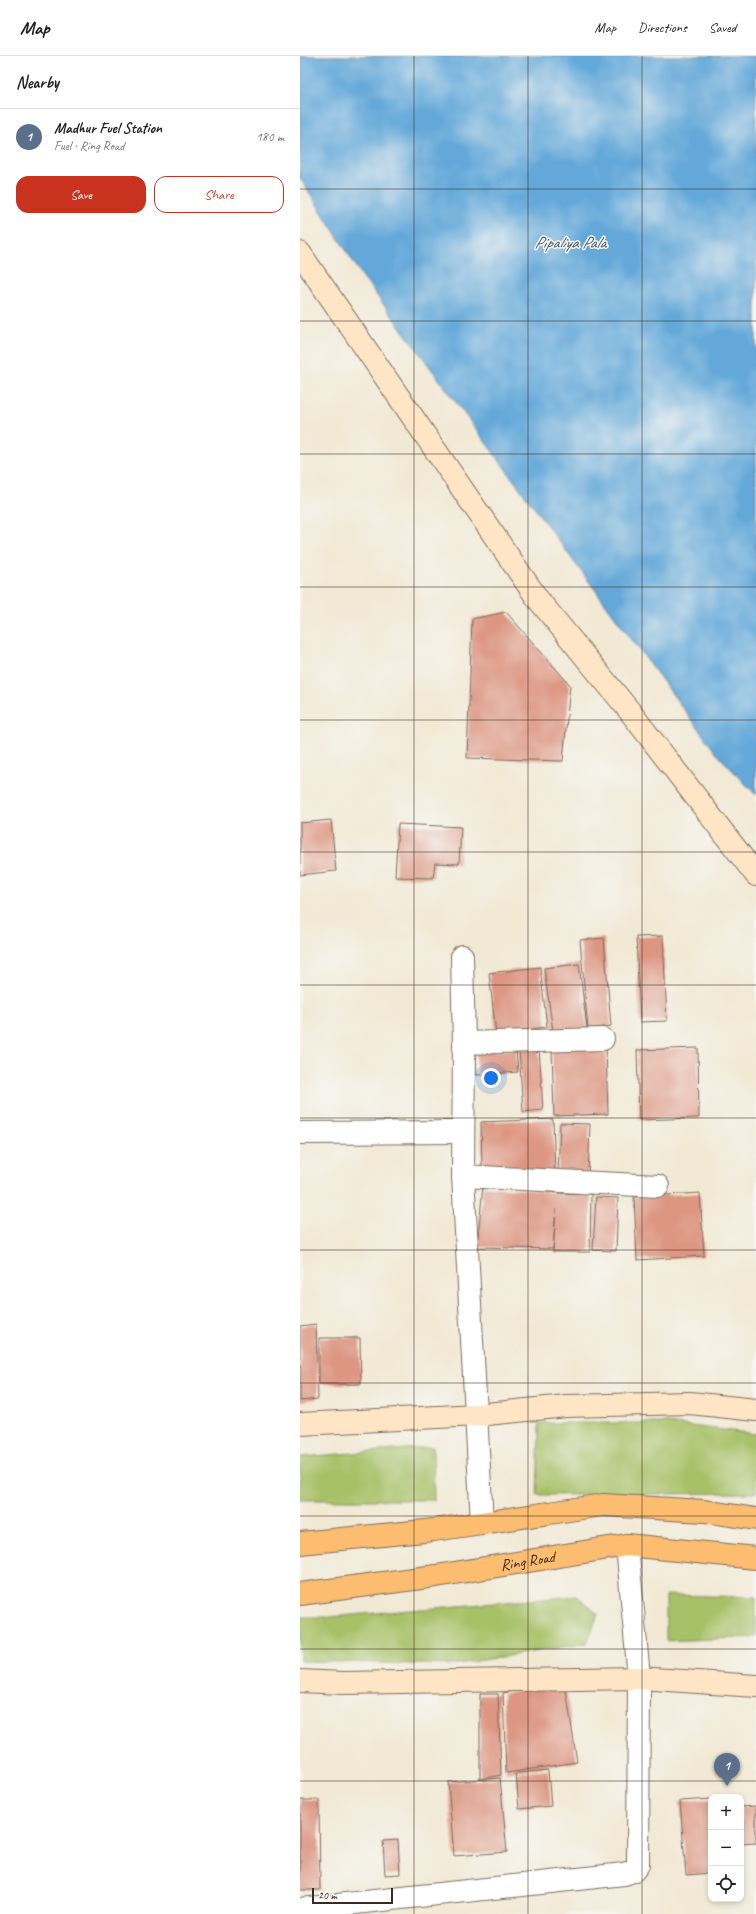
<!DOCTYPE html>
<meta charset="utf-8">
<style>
body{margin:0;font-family:Caveat,sans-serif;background:#f6f6f6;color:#202124}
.controls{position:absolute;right:12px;bottom:12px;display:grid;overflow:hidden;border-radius:8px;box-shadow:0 2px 6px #0003}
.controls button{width:36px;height:36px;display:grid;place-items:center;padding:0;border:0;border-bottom:1px solid #e0e0e0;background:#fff;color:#202124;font:20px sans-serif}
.scale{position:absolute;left:12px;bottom:10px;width:81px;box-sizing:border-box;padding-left:4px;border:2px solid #3b2a1e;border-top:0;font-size:11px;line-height:14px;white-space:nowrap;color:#3b2a1e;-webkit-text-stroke:3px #f6f6f2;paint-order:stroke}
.you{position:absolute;left:191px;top:1022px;width:14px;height:14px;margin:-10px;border:3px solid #fff;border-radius:50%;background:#1a73e8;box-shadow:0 0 0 6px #1a73e833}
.badge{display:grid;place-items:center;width:26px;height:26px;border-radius:50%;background:#c8321e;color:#fff;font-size:13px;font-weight:700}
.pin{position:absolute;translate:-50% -33px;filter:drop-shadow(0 1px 2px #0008)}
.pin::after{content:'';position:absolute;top:21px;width:14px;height:12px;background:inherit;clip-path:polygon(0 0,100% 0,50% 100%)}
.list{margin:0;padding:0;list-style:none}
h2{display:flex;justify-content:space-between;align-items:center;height:52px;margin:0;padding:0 16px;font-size:17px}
h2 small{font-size:13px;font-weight:400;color:#757577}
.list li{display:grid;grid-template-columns:26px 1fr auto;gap:12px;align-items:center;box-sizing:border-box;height:56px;padding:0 16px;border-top:1px solid #e0e0e0}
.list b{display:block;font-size:15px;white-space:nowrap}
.list p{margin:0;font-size:13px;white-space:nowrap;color:#757577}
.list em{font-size:13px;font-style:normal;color:#757577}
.actions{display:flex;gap:8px;padding:12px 16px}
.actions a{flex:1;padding:9px 0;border:1px solid #c8321e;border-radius:12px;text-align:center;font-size:14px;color:#c8321e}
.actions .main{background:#c8321e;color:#fff}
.icon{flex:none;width:22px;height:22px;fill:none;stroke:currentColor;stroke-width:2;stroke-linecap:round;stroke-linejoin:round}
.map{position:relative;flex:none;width:456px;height:1858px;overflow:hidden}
header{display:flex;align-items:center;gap:24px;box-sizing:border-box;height:56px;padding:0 20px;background:#fff;border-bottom:1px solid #e0e0e0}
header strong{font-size:19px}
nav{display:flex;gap:22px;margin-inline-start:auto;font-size:14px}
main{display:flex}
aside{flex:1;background:#fff}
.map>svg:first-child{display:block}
.green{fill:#a7c168;stroke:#717643}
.water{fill:#63a8d9;stroke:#4f697c}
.building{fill:#dd9682}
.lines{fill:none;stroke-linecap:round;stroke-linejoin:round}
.street-casing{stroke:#7b6d5e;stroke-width:24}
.secondary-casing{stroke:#7b6d5e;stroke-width:24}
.highway-casing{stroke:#7b6d5e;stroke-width:24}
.street{stroke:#fff;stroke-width:22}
.secondary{stroke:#fee5c5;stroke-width:22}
.highway{stroke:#fcbd6f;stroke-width:22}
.grid{fill:none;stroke:#3b2a1e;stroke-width:1;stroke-opacity:0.55}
.labels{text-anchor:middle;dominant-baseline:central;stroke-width:3;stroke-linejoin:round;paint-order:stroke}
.street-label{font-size:16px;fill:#3b2a1e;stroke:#f6f6f2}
.water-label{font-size:17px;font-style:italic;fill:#49565f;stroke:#f6f6f2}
</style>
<header>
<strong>Map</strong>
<nav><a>Map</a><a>Directions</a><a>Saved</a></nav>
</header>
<main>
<aside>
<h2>Nearby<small></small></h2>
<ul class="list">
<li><span class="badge" style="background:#5c6f8a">1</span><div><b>Madhur Fuel Station</b><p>Fuel · Ring Road</p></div><em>180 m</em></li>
</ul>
<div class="actions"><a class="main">Save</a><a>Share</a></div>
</aside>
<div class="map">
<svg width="456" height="1858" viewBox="0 0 456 1858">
<rect width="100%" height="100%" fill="#f6f6f2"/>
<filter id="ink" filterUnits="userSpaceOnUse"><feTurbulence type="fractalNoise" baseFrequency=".025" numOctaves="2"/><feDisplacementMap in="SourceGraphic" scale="8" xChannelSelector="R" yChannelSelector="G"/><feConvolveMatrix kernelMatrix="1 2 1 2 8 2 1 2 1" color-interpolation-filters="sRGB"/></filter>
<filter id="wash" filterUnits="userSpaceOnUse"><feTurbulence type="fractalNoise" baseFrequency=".012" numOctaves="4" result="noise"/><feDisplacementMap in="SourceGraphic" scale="16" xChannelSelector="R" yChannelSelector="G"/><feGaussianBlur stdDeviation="0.9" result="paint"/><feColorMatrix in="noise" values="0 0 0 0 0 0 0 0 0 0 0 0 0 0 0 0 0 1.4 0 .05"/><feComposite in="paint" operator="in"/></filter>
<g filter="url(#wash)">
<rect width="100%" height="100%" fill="#f2e9d5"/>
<g class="green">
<polygon points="239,1367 367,1367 456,1378 456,1437 237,1439"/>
<polygon points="133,1391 134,1444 0,1444 0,1401"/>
<polygon points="366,1539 456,1541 456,1581 366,1585"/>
<polygon points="277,1540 298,1558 287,1587 153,1609 0,1605 0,1561 28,1561"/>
</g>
<polygon class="water" points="0,0 456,0 456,739 416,697 63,221 0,122"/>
<g id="blocks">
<g class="building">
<polygon points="206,556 270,629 263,705 167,702 172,563"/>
<polygon points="31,764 36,815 0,819 0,767"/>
<polygon points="98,768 161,771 159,808 135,807 133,822 95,821"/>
<polygon points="363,880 367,965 340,966 336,881"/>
<polygon points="304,882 311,970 288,973 280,884"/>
<polygon points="279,908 287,972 253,975 244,912"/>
<polygon points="240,911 247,971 196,978 189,917"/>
<polygon points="239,991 243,1054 223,1056 219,993"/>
<polygon points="306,991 308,1058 254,1060 252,993"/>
<polygon points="398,992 399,1062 339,1064 337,994"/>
<polygon points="216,993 218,1016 177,1019 176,996"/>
<polygon points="253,1063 255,1117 182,1112 181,1066"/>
<polygon points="260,1067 290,1068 288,1121 258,1120"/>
<polygon points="183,1130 258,1137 291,1138 290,1196 253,1196 256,1153 253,1193 177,1191"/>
<polygon points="400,1137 404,1200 337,1204 334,1141"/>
<polygon points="296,1141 318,1142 316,1195 293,1194"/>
<polygon points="16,1268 18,1343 0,1345 0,1270"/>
<polygon points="19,1282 60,1282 61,1328 19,1328"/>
<polygon points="265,1627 277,1706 206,1717 203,1637"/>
<polygon points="180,1638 198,1638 201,1719 180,1723"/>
<polygon points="248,1714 251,1750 219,1753 216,1717"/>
<polygon points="200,1722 207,1796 154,1800 148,1726"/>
<polygon points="411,1743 411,1817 386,1819 380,1745"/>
<polygon points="0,1744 19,1744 20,1834 0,1834"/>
<polygon points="456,1750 456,1787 441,1788 441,1751"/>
<polygon points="98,1784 100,1818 85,1819 83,1785"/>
</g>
</g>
</g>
<g filter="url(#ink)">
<use href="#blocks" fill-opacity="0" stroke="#7b6d5e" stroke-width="1"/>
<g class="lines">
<g class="street-casing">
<g id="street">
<polyline points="162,900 164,987 163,1120 182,1467"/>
<polyline points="164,987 303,983"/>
<polyline points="0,1077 163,1076"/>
<polyline points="163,1120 358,1130"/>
<polyline points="0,1853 324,1818 333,1815 338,1809 339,1622 327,1489"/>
</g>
</g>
<g class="secondary-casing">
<g id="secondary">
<polyline points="0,197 237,542 328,653 456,819"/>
<polyline points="0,1368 177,1359 266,1350 390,1347 456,1354"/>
<polyline points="0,1625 43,1627 339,1622 456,1630"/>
</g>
</g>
<g class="highway-casing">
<g id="highway">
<polyline points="0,1487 134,1474 303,1449 404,1455 456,1463"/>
<path id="s1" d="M0 1538 136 1520 327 1489 456 1502"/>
</g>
</g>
<use href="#street" class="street"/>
<use href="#secondary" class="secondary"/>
<use href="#highway" class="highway"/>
</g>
</g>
<path class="grid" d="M114 0V1858M228 0V1858M342 0V1858M0 133H456M0 265H456M0 398H456M0 531H456M0 664H456M0 796H456M0 929H456M0 1062H456M0 1194H456M0 1327H456M0 1460H456M0 1593H456M0 1725H456"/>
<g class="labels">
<g class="street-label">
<text stroke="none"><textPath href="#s1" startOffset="230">Ring Road</textPath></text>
</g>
<g class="water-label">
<text x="270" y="186">Pipaliya Pala</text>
</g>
</g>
</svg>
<div class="controls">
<button>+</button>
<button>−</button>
<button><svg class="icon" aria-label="locate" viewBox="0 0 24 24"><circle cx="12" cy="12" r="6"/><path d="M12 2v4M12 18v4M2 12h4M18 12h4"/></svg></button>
</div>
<div class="scale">20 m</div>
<div class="you"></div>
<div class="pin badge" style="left:427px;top:1730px;background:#5c6f8a">1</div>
</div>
</main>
